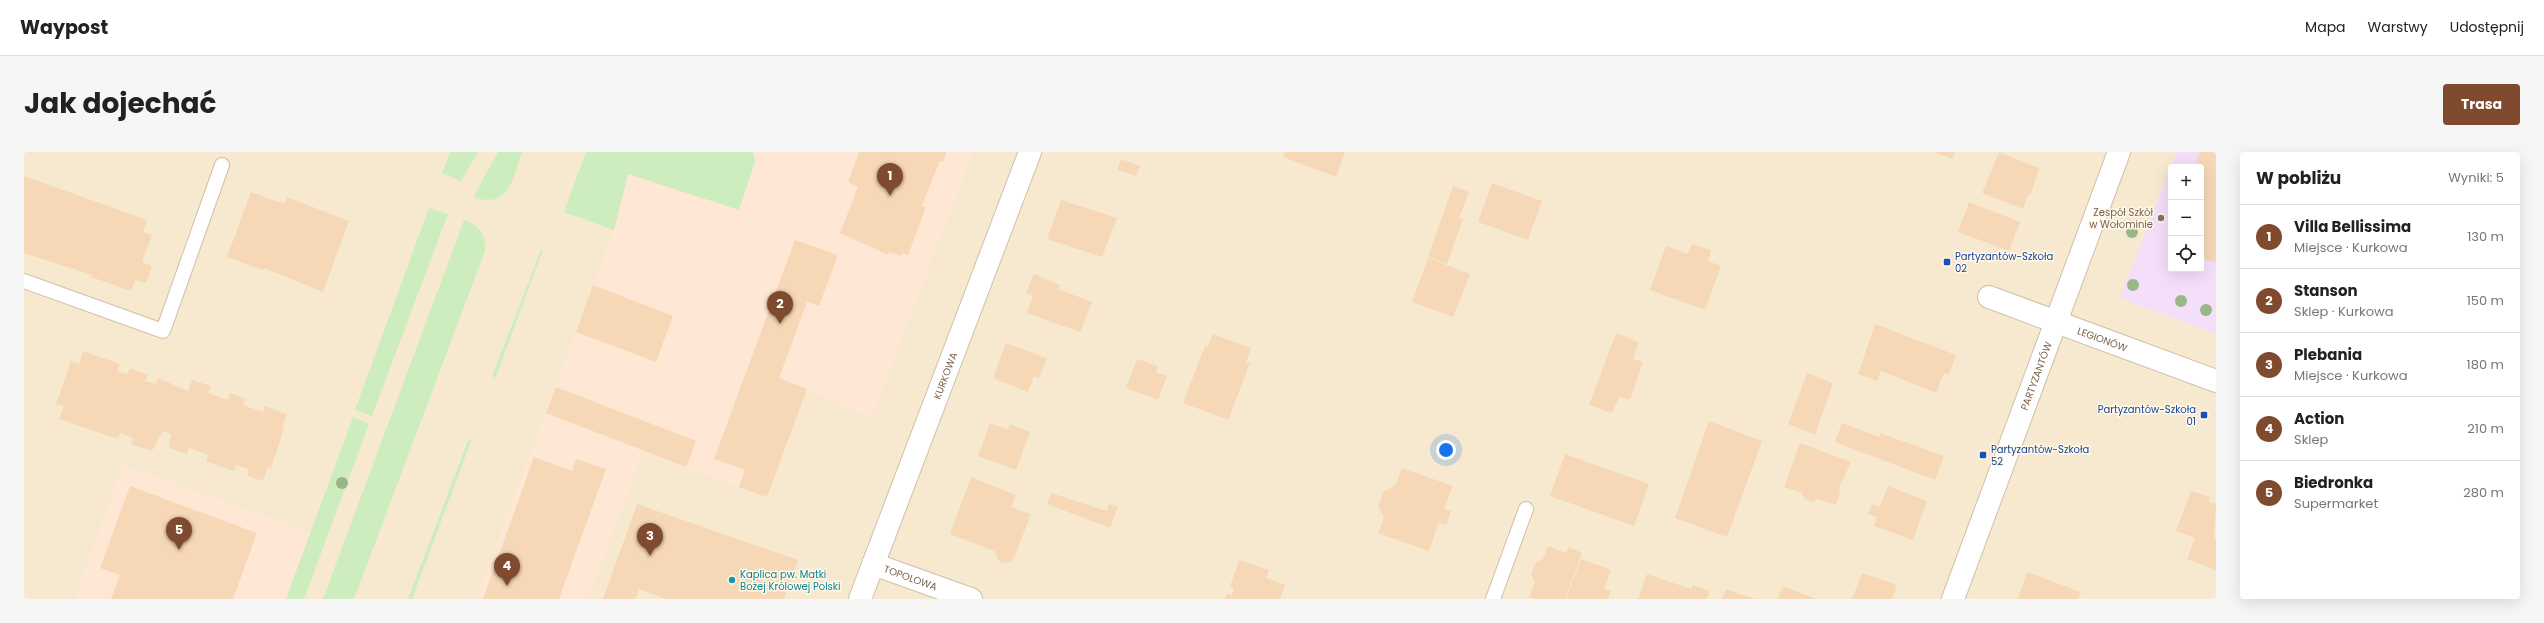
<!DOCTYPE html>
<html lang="pl">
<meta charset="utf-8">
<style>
body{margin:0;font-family:Poppins,sans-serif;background:#f6f6f6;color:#222}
.controls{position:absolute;right:12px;top:12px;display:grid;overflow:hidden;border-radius:4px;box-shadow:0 4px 16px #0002}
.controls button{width:36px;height:36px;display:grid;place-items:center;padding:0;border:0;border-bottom:1px solid #e0e0e0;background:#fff;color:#222;font:20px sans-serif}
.you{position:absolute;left:1422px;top:298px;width:14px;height:14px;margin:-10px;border:3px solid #fff;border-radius:50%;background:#1a73e8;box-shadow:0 0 0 6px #1a73e833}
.badge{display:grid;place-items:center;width:26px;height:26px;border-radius:50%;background:#804a2e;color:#fff;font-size:13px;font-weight:700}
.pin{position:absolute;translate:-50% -33px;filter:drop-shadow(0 1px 2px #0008)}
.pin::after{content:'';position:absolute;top:21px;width:14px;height:12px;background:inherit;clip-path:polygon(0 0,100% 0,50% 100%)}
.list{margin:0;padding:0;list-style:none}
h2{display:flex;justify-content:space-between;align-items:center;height:52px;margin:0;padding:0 16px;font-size:17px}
h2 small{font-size:13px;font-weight:400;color:#767676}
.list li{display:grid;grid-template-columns:26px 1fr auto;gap:12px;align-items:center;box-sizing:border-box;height:64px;padding:0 16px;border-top:1px solid #e0e0e0}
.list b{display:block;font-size:15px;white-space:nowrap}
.list p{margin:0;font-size:13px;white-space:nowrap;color:#767676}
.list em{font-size:13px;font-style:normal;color:#767676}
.icon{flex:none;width:22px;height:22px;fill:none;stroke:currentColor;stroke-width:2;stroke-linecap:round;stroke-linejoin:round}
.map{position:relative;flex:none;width:2192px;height:447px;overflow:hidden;border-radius:4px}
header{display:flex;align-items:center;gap:24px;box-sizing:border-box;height:56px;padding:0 20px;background:#fff;border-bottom:1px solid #e0e0e0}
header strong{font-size:19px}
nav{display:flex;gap:22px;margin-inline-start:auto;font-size:14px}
.intro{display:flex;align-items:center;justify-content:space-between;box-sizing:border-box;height:96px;padding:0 24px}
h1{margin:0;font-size:28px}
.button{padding:10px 18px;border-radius:4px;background:#804a2e;color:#fff;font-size:14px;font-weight:700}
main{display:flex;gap:24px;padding:0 24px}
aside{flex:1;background:#fff;border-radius:4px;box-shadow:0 4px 16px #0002}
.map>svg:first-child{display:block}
.residential{fill:#f7e9d0;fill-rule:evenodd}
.commercial{fill:#ffe7d5}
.education{fill:#f4dffa;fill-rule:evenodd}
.green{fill:#cdedbf}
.building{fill:#f6d8b7}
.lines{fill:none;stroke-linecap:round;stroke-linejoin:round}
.service-casing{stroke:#d0bfa8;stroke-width:16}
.minor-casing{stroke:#d0bfa8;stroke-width:24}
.service{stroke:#fff;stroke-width:14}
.minor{stroke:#fff;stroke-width:22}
.tree{fill:#9ab687}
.education-dot{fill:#8d6e63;stroke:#fff9ea;stroke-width:1.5}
.transit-dot{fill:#1a4fb4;stroke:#fff9ea;stroke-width:1.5}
.culture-dot{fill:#0f9aa8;stroke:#fff9ea;stroke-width:1.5}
.labels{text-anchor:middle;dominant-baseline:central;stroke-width:3;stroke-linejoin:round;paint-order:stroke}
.education-label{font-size:10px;fill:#785e54;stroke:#fff9ea;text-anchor:end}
.transit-label{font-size:10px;fill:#164399;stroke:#fff9ea;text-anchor:start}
.street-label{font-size:10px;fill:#785e46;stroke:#fff9ea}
.culture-label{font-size:10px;fill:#0d838f;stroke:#fff9ea;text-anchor:start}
</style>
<header>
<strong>Waypost</strong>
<nav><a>Mapa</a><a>Warstwy</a><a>Udostępnij</a></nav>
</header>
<div class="intro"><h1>Jak dojechać</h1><a class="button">Trasa</a></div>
<main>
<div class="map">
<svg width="2192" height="447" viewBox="0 0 2192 447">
<rect width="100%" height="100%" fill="#fef7e2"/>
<path class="residential" d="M0 0H2192V447H0ZM2147 15H2177V117H2147Z"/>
<g class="commercial">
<polygon points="612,0 949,0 848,265 755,226 715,335 619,300 564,447 452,447 590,78 604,22"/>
<polygon points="99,313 286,380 262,447 50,447"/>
</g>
<path class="education" d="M2152 0H2192V182L2096 146ZM2147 15H2177V117H2147Z"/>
<g class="green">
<polygon points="426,0 454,0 437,29 418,21"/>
<path d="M474 0H498C489 26 485 58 449 45Z"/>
<polygon points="562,0 729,0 731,10 715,58 604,22 590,78 540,60"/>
<polygon points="405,56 424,62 348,264 331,258"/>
<path d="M440 68C456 74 462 82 461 99L330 447H299Z"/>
<polygon points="517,98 519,98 471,227 469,222"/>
<polygon points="329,265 345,272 280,447 262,447"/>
<polygon points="448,287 388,447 384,447 444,289"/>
</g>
<g class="building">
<polygon points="835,0 923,0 919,10 916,9 906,33 898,54 902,55 884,103 879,101 877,104 865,100 864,103 816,81 834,35 824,30"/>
<polygon points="1261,0 1321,0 1312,25 1259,5"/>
<polygon points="1909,0 1931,0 1929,7"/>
<polygon points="1975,0 2015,16 2007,42 2005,41 1999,57 1958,41"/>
<polygon points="2176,0 2192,0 2192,111 2177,106 2177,15 2171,15"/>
<polygon points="1097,7 1116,14 1112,24 1093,18"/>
<polygon points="0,24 123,68 119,80 128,83 118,110 128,114 122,131 111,128 107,139 67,125 68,123 0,101"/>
<polygon points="1468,31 1518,49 1504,88 1454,70"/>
<polygon points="1429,34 1445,40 1435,66 1439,67 1423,112 1404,105"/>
<polygon points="227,40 260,52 263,45 325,69 299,140 240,116 239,118 203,105"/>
<polygon points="1037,48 1093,66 1078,105 1023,87"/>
<polygon points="1945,50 1996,70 1985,99 1934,80"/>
<polygon points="771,88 814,103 795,154 783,150 755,226 783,237 743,345 715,335 721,318 690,307"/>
<polygon points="1668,92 1687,98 1684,109 1697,114 1681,158 1626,138 1642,94 1664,102"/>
<polygon points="1404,106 1446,122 1429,165 1388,150"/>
<polygon points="1010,122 1036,133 1034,137 1068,150 1056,180 1003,161 1009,144 1002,141"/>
<polygon points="569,133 649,164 632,210 552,180"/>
<polygon points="1851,172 1932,203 1925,223 1920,221 1912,241 1857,219 1853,229 1834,222"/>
<polygon points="1592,181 1615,190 1609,207 1619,210 1606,248 1595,245 1588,261 1565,253"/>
<polygon points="1189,182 1227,196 1222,210 1226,211 1204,268 1159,251 1181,194 1184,195"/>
<polygon points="982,191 1023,206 1015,226 1010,224 1004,240 969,226"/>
<polygon points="59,199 96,212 93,219 103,222 106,216 124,223 121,229 132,232 134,226 164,239 168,228 187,234 184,241 204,248 206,241 222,247 219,253 239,260 241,254 263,262 258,276 260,277 247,316 244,315 239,329 223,324 225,317 212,313 210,319 182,309 184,303 165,296 163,302 145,296 147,282 139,279 128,299 107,292 110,286 96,281 94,287 35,267 40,254 32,252 47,209 55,212"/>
<polygon points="1113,207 1134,214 1132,220 1143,224 1134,248 1102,236"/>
<polygon points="1783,221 1809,231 1791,283 1764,272"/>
<polygon points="532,235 672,289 662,315 522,261"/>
<polygon points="1685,269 1738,289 1703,385 1651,366"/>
<polygon points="966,271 984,278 986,272 1006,280 992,318 954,304"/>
<polygon points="1818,271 1855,285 1856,281 1920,304 1911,328 1811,290"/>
<polygon points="1776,291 1827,310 1815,336 1817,337 1812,353 1794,347 1788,350 1781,347 1778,341 1760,335"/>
<polygon points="1541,302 1625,332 1610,374 1526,344"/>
<polygon points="510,305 548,319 552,307 582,317 535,447 459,447"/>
<polygon points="1378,316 1429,334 1420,357 1427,359 1422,373 1415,370 1405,399 1354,381 1360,365 1354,354 1360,339 1371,334"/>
<polygon points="947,325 992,343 987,355 1007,362 990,406 987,409 981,411 975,409 970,399 926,382"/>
<polygon points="106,334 233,381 209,447 87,447 96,423 76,416"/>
<polygon points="1864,334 1903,349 1889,388 1850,374 1853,365 1844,362 1848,352 1856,355"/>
<polygon points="2167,339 2186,345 2185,350 2192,352 2190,387 2192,388 2192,418 2163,407 2171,386 2152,379"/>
<polygon points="1027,341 1083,359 1085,352 1094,355 1086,376 1023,352"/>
<polygon points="613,352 774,408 760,447 642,447 615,437 611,447 579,447"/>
<polygon points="1524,394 1542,401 1545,395 1558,401 1541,447 1511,447 1505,445 1511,430 1507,422 1512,411 1519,407"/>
<polygon points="1557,407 1587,418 1580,436 1587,439 1584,447 1542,447"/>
<polygon points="1215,408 1245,418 1242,426 1261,433 1256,447 1201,447 1203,441 1208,443 1210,436 1206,434"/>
<polygon points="2003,420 2057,440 2054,447 1994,447"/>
<polygon points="1838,421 1873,433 1868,447 1828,447"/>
<polygon points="1623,422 1667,437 1669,433 1686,439 1683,447 1614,447"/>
<polygon points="1759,434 1761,435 1793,447 1754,447"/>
<polygon points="1702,437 1731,447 1698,447"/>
</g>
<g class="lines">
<g class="service-casing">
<g id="service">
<polyline points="0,129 139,179 198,13"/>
<polyline points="1469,447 1502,357"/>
</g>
</g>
<g class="minor-casing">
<g id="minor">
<path id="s1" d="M1965 145 2192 229"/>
<path id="s2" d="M849 412 947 447"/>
<path id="s3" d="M836 447 1006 0"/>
<path id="s4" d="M1929 447 2095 0"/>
</g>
</g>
<use href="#service" class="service"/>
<use href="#minor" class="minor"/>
</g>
<g class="tree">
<circle cx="2108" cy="80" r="6"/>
<circle cx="2109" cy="133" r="6"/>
<circle cx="2157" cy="149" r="6"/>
<circle cx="2182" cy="158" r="6"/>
<circle cx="318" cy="331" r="6"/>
</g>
<circle class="education-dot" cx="2137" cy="66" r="4"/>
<g class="transit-dot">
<rect x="1919" y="106" width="8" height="8" rx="2"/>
<rect x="2176" y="259" width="8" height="8" rx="2"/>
<rect x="1955" y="299" width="8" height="8" rx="2"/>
</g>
<circle class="culture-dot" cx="708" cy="428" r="4"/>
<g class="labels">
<g class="education-label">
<text x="2129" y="60">Zespół Szkół<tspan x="2129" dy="12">w Wołominie</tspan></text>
</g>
<g class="transit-label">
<text x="1931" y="104">Partyzantów-Szkoła<tspan x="1931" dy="12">02</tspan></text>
<text x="2172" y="257" text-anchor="end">Partyzantów-Szkoła<tspan x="2172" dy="12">01</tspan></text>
<text x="1967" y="297">Partyzantów-Szkoła<tspan x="1967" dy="12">52</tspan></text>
</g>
<g class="street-label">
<text stroke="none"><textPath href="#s1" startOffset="121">LEGIONÓW</textPath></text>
<text stroke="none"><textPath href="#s3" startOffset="239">KURKOWA</textPath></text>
<text stroke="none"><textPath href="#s4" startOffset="238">PARTYZANTÓW</textPath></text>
<text stroke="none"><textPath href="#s2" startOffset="40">TOPOLOWA</textPath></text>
</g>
<g class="culture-label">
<text x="716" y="422">Kaplica pw. Matki<tspan x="716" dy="12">Bożej Królowej Polski</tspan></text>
</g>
</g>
</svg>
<div class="controls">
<button>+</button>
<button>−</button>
<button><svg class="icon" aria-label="locate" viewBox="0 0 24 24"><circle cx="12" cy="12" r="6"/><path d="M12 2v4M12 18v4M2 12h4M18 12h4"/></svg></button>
</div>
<div class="you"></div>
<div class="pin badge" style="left:866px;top:44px">1</div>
<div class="pin badge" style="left:756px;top:172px">2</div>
<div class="pin badge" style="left:626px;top:404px">3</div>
<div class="pin badge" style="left:483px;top:434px">4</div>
<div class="pin badge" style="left:155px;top:398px">5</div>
</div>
<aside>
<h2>W pobliżu<small>Wyniki: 5</small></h2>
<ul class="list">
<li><span class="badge">1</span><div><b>Villa Bellissima</b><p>Miejsce · Kurkowa</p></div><em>130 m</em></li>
<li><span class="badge">2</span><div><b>Stanson</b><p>Sklep · Kurkowa</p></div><em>150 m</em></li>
<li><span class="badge">3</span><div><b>Plebania</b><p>Miejsce · Kurkowa</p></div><em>180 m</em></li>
<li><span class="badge">4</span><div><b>Action</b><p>Sklep</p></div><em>210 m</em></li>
<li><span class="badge">5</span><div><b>Biedronka</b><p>Supermarket</p></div><em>280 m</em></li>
</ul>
</aside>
</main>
